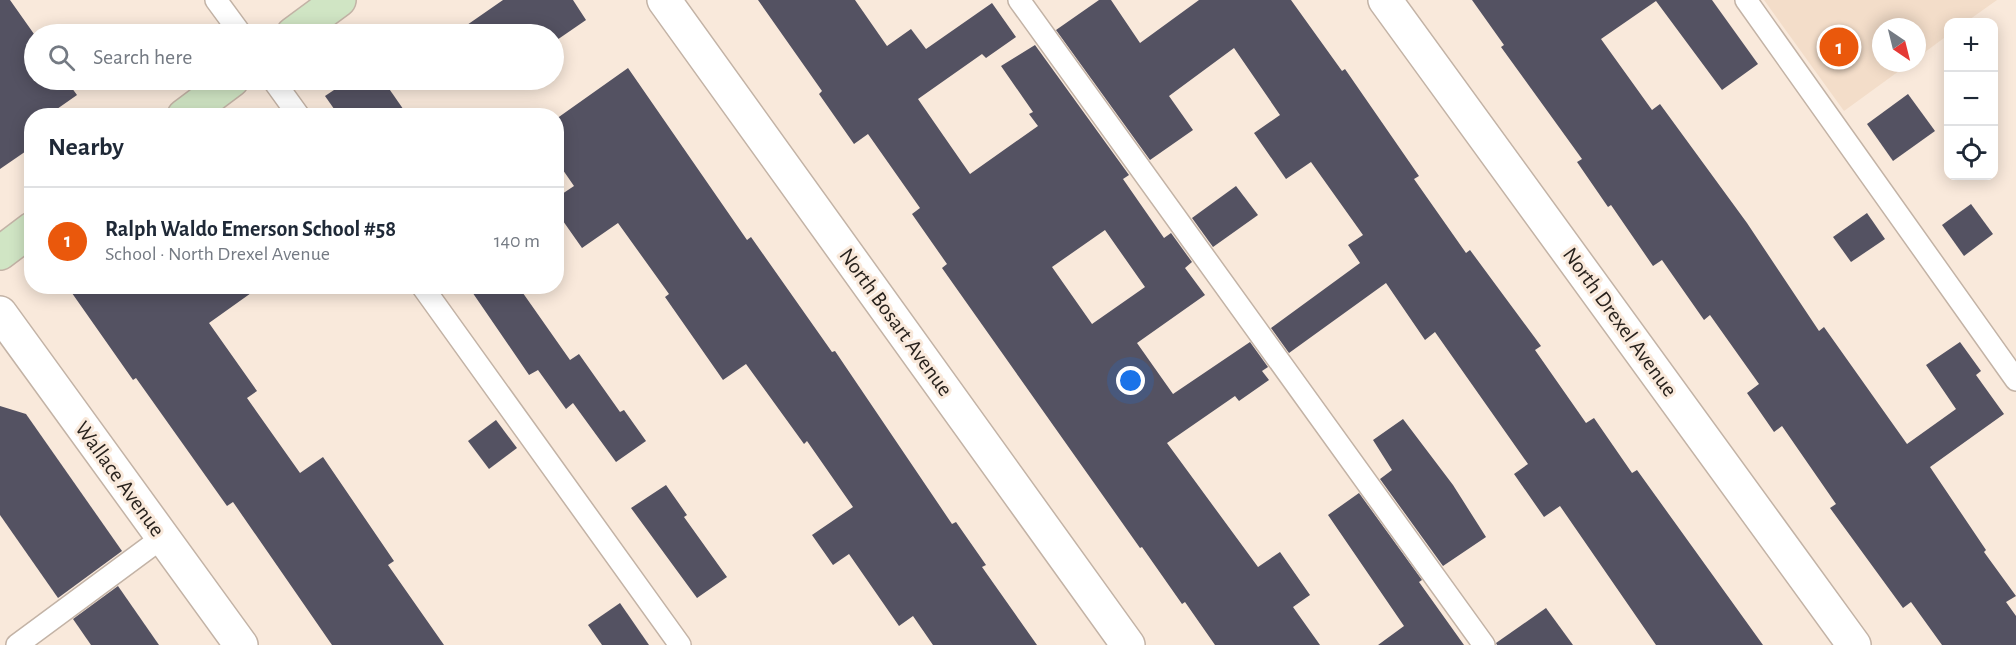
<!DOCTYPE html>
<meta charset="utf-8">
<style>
body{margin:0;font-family:"Alegreya Sans",sans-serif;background:#f2f2f3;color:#1f2937}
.controls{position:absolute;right:18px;top:18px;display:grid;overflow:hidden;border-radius:12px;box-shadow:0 3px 15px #0003}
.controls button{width:54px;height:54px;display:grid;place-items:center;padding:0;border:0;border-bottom:2px solid #e0e1e3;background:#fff;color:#1f2937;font:30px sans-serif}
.compass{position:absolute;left:1872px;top:18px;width:54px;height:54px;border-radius:50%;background:#fff;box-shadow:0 3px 15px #0003;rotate:145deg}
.you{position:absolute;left:1131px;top:381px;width:21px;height:21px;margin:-15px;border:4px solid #fff;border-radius:50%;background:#1a73e8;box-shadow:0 0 0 9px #1a73e833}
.badge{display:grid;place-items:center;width:39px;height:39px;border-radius:50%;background:#ea580c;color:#fff;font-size:20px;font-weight:700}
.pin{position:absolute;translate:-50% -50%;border:3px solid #fff;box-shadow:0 2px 6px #0006}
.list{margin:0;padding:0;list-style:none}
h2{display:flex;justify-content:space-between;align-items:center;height:78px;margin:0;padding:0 24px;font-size:26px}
h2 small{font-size:20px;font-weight:400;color:#747a83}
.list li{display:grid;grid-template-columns:39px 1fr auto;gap:18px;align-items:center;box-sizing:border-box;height:108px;padding:0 24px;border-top:2px solid #e0e1e3}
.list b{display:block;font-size:22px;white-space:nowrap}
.list p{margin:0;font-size:20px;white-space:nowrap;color:#747a83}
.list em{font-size:20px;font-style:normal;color:#747a83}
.icon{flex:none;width:33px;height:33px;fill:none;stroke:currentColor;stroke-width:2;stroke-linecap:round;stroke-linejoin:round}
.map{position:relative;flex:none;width:2016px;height:645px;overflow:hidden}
.search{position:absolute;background:#fff;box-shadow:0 3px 15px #0003;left:24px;top:24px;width:540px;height:66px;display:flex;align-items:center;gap:15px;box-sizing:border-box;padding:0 21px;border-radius:33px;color:#747a83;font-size:22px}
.panel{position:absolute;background:#fff;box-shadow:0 3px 15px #0003;left:24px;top:108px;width:540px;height:186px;border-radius:24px}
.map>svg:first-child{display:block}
.built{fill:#f3ddc9}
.building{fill:#545262;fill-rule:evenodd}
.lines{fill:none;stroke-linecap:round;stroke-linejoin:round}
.service-casing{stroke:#c3b3a6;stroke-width:24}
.minor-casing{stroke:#c3b3a6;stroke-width:36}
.tertiary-casing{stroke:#c3b3a6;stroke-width:36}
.secondary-casing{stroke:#c3b3a6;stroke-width:36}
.path{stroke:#ada096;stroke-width:4;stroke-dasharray:6 3;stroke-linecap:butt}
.service{stroke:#fff;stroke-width:21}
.minor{stroke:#fff;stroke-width:33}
.tertiary{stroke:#fff;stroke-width:33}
.secondary{stroke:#d0e5c4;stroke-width:33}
.labels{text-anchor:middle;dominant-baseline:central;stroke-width:6;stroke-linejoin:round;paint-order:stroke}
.street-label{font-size:22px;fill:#28221d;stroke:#f9e9db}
</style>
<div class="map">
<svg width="2016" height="645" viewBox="0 0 2016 645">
<rect width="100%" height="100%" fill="#f9e9db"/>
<polygon class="built" points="1764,0 1997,0 1966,22 1948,22 1948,35 1917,58 1917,27 1881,27 1881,63 1910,63 1844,111"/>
<g class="building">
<polygon points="0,0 10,0 34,34 34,80 66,80 77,95 47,116 32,116 32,147 0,169"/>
<polygon points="503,0 573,0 586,20 554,42 554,34 454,34"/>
<path d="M758 0H855L887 46 911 29 926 49 992 3 1016 37 986 58 982 54 918 99 970 174 1038 126 1029 114 1033 112 1001 66 1035 45 1129 175 1123 179 1164 238 1171 233 1192 262 1185 268 1205 295 1137 343 1173 394 1250 342 1268 367 1262 371 1269 380 1239 401 1235 396 1167 443 1258 567 1280 552 1310 595 1293 607 1320 645H1215L1185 602 1182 604 1142 547 1140 548 942 268 947 264 912 214 920 208 868 134 854 144 819 94 822 91ZM1105 230 1145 287 1092 324 1052 267Z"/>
<polygon points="1099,0 1111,0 1140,43 1199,0 1291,0 1342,71 1345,69 1419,176 1414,179 1466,253 1470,250 1541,346 1535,350 1586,423 1594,418 1632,473 1637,470 1763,645 1656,645 1560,506 1544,517 1514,474 1528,464 1435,332 1425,340 1386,283 1289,353 1271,328 1360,263 1348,245 1363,235 1311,162 1286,179 1254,133 1280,115 1234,48 1169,96 1193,130 1150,160 1056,30"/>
<polygon points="1472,0 1712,0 1758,64 1722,90 1656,1 1601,39 1652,110 1660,104 1747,223 1819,331 1824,327 1907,444 1956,409 1926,365 1960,342 1981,371 1976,375 2004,414 1930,467 1986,550 1984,552 2016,596 2006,602 2016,616 2016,645 1942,645 1911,602 1903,608 1830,508 1836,504 1782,426 1774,432 1747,393 1759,384 1710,315 1704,320 1662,260 1653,266 1611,205 1608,207 1577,162 1582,159 1501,47 1504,45"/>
<polygon points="628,68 747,240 751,237 832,352 835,351 952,524 956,522 986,565 982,567 1037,645 933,645 913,616 899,626 849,554 833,565 812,535 853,507 807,441 804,444 746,364 723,380 665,297 669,294 618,223 582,248 556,211 556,198 574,186 556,160 556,119"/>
<polygon points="349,80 383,80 408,116 339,116 325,96"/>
<polygon points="1908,94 1935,131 1893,161 1867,124"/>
<polygon points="1236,186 1258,215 1213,247 1192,218"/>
<polygon points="1971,204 1993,234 1964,256 1942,225"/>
<polygon points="1867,213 1885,239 1851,262 1833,237"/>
<polygon points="67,286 261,286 209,323 257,391 247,398 300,473 323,457 394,561 388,565 444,645 332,645 233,502 227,506 136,378 133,380"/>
<polygon points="468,286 518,286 570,360 579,354 620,412 624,410 646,441 616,462 573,403 566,409 538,370 529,375"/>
<polygon points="0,406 26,414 122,551 58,598 0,515"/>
<polygon points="1403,419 1453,485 1486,537 1443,566 1380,479 1392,470 1373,440"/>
<polygon points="496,420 517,448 489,469 468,441"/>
<polygon points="666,485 687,515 684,517 727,577 697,598 631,508"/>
<polygon points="1359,493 1422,580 1419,582 1464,645 1378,645 1404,626 1328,515"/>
<polygon points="118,586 159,645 91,645 73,619"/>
<polygon points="620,603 649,645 602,645 588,625"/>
<polygon points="1546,608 1573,645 1497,645 1496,643"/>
</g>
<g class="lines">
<g class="service-casing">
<g id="service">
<polyline points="216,0 241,34"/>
<polyline points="1019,0 1484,645"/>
<polyline points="1746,0 2016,380"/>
<polyline points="273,80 299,116"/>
<polyline points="422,286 680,645"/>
<polyline points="17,645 163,537"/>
</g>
</g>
<g class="minor-casing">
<g id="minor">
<polyline points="1385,0 1854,645"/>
<polyline points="0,313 241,645"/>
</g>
</g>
<g class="tertiary-casing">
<polyline id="tertiary" points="664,0 1128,645"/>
</g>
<g class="secondary-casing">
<g id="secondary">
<polyline points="293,34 339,0"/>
<polyline points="184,116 232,80"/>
<polyline points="0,253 32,229"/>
</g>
</g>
<polyline class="path" points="142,116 149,110"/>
<use href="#service" class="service"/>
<use href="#minor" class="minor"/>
<use href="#tertiary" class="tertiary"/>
<use href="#secondary" class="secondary"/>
</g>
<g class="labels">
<g class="street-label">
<text transform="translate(896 322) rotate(54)">North Bosart Avenue</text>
<text transform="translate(1620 322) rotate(54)">North Drexel Avenue</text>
<text transform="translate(120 479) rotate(54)">Wallace Avenue</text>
</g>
</g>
</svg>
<div class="controls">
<button>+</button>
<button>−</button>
<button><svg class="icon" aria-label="locate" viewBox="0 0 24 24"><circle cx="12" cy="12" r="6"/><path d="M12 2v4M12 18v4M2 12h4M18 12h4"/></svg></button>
</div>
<svg class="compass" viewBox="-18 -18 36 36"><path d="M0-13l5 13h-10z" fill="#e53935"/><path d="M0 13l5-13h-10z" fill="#747a83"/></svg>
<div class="you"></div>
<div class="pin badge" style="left:1839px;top:47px">1</div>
<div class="search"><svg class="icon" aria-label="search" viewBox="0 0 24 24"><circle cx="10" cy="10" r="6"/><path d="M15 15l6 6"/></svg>Search here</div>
<section class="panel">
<h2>Nearby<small></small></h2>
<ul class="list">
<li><span class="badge">1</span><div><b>Ralph Waldo Emerson School #58</b><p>School · North Drexel Avenue</p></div><em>140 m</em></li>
</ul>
</section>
</div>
